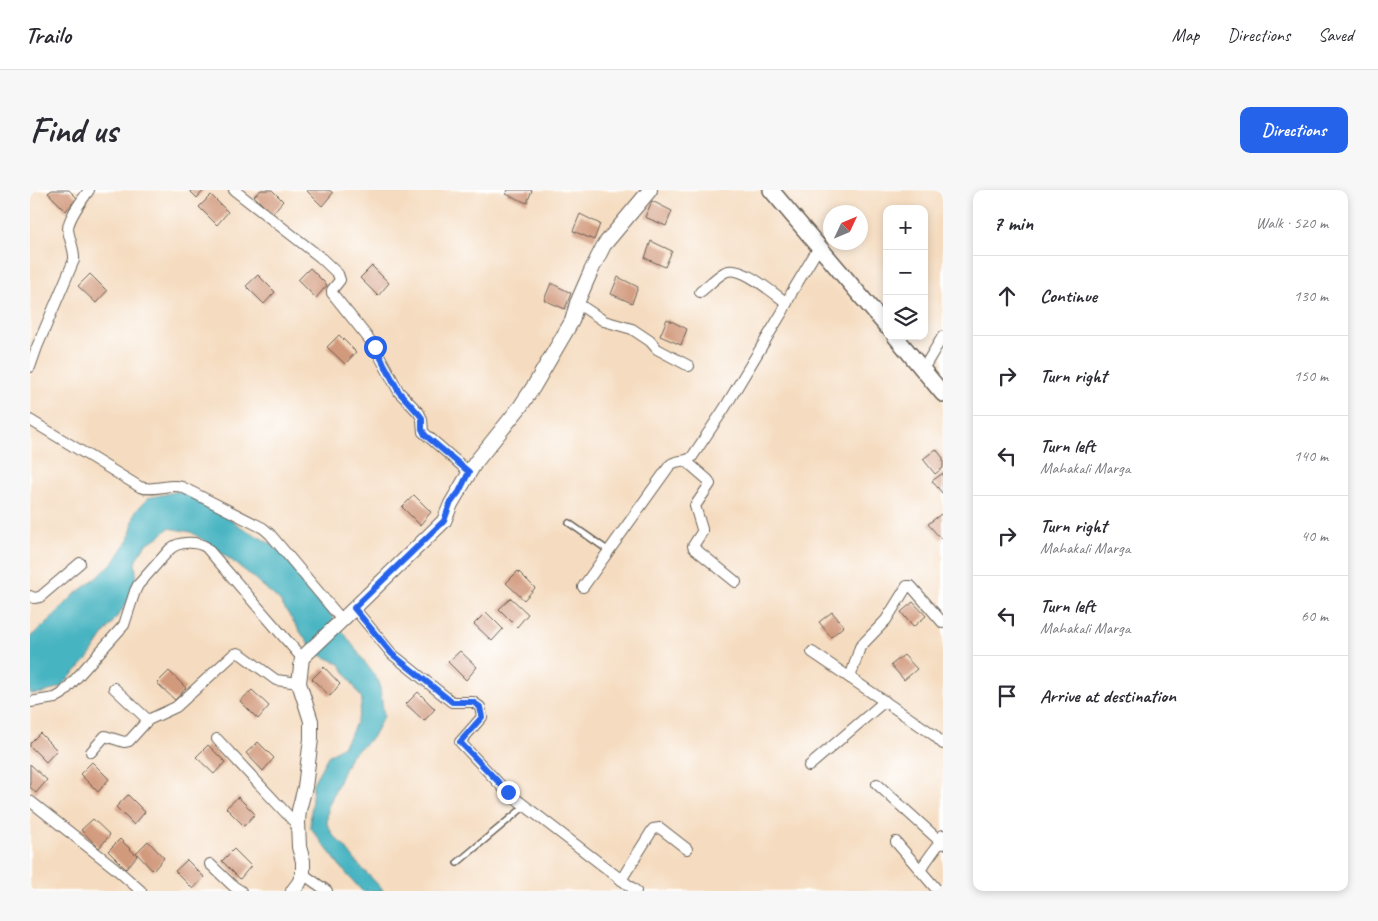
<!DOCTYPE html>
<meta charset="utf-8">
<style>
body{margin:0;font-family:Caveat,sans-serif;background:#f7f7f7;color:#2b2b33}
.controls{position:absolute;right:15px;top:15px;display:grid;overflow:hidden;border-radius:10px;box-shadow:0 2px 8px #0003}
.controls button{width:45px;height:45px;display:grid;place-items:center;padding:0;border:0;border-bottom:1px solid #e1e1e2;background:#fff;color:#2b2b33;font:25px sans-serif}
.compass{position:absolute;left:793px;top:15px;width:45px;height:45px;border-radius:50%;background:#fff;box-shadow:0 2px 8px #0003;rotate:46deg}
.stop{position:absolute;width:15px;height:15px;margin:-11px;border:4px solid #2563eb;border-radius:50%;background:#fff}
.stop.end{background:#2563eb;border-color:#fff;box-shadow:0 1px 5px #0008}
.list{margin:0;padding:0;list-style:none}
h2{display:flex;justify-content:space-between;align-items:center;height:65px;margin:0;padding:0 20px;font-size:21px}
h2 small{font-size:16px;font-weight:400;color:#7c7c81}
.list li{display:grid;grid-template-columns:32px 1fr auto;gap:15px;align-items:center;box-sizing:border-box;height:80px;padding:0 20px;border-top:1px solid #e1e1e2}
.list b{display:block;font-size:19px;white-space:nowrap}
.list p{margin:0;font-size:16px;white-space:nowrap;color:#7c7c81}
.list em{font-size:16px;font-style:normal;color:#7c7c81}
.icon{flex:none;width:28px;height:28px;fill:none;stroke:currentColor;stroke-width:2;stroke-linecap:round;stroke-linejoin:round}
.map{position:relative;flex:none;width:913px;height:701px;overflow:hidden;border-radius:10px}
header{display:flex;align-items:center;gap:30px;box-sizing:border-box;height:70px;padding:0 25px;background:#fff;border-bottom:1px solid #e1e1e2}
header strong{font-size:24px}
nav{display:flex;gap:28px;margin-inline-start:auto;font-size:18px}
.intro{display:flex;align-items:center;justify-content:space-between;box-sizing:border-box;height:120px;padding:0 30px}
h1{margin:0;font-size:35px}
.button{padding:12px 22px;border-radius:10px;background:#2563eb;color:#fff;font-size:18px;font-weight:700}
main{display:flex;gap:30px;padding:0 30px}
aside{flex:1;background:#fff;border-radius:10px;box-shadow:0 2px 8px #0003}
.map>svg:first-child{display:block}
.water{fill:#46b4c1;stroke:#31686e}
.building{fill:#d29a7d}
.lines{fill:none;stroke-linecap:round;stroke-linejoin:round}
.service-casing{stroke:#685f55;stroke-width:8}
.minor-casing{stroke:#685f55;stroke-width:12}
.secondary-casing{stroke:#685f55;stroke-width:16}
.primary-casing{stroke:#685f55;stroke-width:18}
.service{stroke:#fff;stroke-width:5}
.minor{stroke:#fff;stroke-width:10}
.secondary{stroke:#fff;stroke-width:14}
.primary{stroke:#fff;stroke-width:15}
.route{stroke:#2563eb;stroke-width:6}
</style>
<header>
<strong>Trailo</strong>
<nav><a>Map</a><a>Directions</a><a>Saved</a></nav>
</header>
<div class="intro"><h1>Find us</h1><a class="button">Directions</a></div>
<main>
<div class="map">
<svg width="913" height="701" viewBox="0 0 913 701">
<rect width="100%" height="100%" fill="#fff"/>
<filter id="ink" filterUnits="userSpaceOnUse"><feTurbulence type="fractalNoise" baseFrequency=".02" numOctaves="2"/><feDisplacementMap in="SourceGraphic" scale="10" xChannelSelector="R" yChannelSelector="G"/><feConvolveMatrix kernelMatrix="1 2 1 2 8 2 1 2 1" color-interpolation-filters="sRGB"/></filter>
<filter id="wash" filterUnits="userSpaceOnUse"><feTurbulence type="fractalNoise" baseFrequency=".0096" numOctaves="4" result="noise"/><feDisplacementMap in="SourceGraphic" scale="20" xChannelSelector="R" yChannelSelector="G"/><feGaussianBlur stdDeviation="1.12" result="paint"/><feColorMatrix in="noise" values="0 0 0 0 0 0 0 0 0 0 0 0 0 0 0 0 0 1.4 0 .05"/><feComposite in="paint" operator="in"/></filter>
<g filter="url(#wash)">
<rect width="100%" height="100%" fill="#f5dcc0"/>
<polygon class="water" points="149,301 181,316 211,337 243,355 262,372 278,402 299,422 349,492 354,526 342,548 320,566 298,617 297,634 303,645 315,657 328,674 354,701 332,701 313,680 280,637 283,593 298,566 313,556 322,542 329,525 332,509 310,474 286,463 271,443 249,410 218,383 188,360 161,342 139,338 127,348 116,354 108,366 105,373 107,392 100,409 72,447 56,471 30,497 14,503 0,504 0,447 20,430 46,403 70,385 86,369 99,349 105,322 118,308"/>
<g id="blocks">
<g class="building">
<polygon points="22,0 39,0 47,8 36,21 18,3"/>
<polygon points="159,0 174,0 167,8"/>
<polygon points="231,0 242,0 253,11 242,24 224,6"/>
<polygon points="276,0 299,0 303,3 292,16"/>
<polygon points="478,0 502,0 497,13 476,4"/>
<polygon points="181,5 198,22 187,35 169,17"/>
<polygon points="622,11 642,21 636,36 615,27"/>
<polygon points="550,24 570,34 564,50 543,41"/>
<polygon points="621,51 642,61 635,77 615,68"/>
<polygon points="342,76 359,93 348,106 330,88"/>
<polygon points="280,78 297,95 286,108 268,90"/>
<polygon points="60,84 77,101 66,113 48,96"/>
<polygon points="228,85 245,102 234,114 216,96"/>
<polygon points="588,87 608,97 602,113 581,104"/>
<polygon points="521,93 541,103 535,119 514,110"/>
<polygon points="637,129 657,139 651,155 630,146"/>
<polygon points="309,145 326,162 315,174 297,157"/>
<polygon points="906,259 913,268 913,278 905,284 893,269"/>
<polygon points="913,283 913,304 902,291"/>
<polygon points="384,305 401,322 390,335 372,317"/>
<polygon points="911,324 913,327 913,348 911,349 898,334"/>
<polygon points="488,381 505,398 494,410 476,393"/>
<polygon points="481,408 498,424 487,437 469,419"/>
<polygon points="883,412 896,426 883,437 871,422"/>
<polygon points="456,422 473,439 462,451 444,434"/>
<polygon points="802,422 814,436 801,447 789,432"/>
<polygon points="430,461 447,477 436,490 418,472"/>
<polygon points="874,465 887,479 874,490 861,475"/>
<polygon points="294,477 310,494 300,506 282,489"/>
<polygon points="139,481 156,498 145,510 127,493"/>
<polygon points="222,500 239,516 228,529 210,511"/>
<polygon points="388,502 405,519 394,531 376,514"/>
<polygon points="10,543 27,560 16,572 0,556 0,553"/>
<polygon points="228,552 244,568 233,581 216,563"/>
<polygon points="178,555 195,572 184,584 166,567"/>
<polygon points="62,572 79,589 68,602 50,584"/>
<polygon points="0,574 17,590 6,603 0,597"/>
<polygon points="98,605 115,622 104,635 86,617"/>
<polygon points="208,607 225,624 214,636 196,618"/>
<polygon points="63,629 80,645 69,658 51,640"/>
<polygon points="90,649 107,666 96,679 78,661"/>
<polygon points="118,651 134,668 123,681 106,663"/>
<polygon points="204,659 221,676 210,689 192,671"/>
<polygon points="157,670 174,687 163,699 145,681"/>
</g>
</g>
</g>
<g filter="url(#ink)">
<use href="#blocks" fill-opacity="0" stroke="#685f55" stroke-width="1"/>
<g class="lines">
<g class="service-casing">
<g id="service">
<polyline points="539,333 579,361"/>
<polyline points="427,673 495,616"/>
</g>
</g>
<g class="minor-casing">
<g id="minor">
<polyline points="204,0 290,67 308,84 310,90 302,100 302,103 343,154 369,202 389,223 392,229 393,242 439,282"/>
<path d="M670 102C678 96 686 87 695 82 711 74 744 104 757 113"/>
<polyline points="547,113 574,131 602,139 620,151 627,159 659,176"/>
<path d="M0 177 7 157 44 70C45 59 39 50 38 39 38 28 53 9 59 0"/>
<polyline points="893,179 913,146"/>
<path d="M0 230 110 297C124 302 138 293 152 297L233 338 240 344 312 430"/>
<polyline points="656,271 678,290 680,294 665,316 672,339 672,342 663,356 664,358 706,392"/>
<path d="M553 397 640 275C647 269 655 273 662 267L694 219 753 121 762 102 789 57"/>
<polyline points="0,406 4,408 10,407 50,373"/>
<polyline points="324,418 362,464 422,512 443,512 450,517 452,527 430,552 477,602 606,701"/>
<polyline points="782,462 904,545 913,554"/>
<polyline points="820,488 830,457 856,430 877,396 881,396 913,433"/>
<polyline points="84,498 118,530"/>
<path d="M0 512 25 508 32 504 94 435 105 401 108 395 140 359C149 351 166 351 176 357L272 468"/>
<polyline points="187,549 268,636"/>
<polyline points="61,562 75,546 94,552 99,551 118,530 146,517 204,464 208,463 212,465 246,490 269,493"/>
<polyline points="779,576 855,511"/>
<polyline points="847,594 913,654"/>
<polyline points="0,611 85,678 111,701"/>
<polyline points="866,652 908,701"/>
<polyline points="180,674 203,696 211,701"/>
<polyline points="890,680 910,652 913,645"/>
<polyline points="273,684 297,701"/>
<polyline points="591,690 623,639 630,638 657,659"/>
</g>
</g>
<g class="secondary-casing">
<polyline id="secondary" points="263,701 269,693 273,684 273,671 269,657 268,632 269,620 275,597 281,549 281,531 269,493 272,468 309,433 414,331 421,314 445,273 490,217 504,196 542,131 547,113 561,81 574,55 620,0"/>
</g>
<g class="primary-casing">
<g id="primary">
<polyline points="741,0 857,137"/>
<polyline points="865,146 913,204"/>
</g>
</g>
<use href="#service" class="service"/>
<use href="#minor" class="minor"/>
<use href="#secondary" class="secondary"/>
<use href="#primary" class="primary"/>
</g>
</g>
<g class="lines" filter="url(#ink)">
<polyline class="route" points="345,157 369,202 389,224 392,228 392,239 395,245 439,282 429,302 420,314 414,331 324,418 362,464 422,512 443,512 450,517 452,527 430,552 478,602"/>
</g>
</svg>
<div class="controls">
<button>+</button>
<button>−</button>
<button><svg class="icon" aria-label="layers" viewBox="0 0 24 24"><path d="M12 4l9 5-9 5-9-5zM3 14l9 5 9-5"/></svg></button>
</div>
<svg class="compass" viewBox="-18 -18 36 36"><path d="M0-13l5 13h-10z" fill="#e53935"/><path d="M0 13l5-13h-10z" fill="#7c7c81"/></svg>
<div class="stop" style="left:345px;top:157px"></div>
<div class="stop end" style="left:478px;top:602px"></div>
</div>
<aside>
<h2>7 min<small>Walk · 520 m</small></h2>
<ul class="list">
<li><svg class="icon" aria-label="ahead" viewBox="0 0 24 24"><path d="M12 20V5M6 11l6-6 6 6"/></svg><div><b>Continue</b></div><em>130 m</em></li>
<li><svg class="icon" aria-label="right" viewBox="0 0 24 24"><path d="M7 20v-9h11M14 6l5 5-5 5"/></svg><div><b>Turn right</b></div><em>150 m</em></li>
<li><svg class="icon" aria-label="left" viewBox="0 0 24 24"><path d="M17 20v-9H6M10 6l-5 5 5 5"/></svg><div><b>Turn left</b><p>Mahakali Marga</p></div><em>140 m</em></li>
<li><svg class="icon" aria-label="right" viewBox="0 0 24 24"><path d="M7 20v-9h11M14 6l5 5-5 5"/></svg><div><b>Turn right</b><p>Mahakali Marga</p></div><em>40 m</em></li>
<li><svg class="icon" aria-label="left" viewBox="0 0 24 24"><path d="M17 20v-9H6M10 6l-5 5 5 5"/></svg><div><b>Turn left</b><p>Mahakali Marga</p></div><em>60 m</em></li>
<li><svg class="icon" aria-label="arrive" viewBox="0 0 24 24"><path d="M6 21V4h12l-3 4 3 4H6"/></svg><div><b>Arrive at destination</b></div></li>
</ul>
</aside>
</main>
